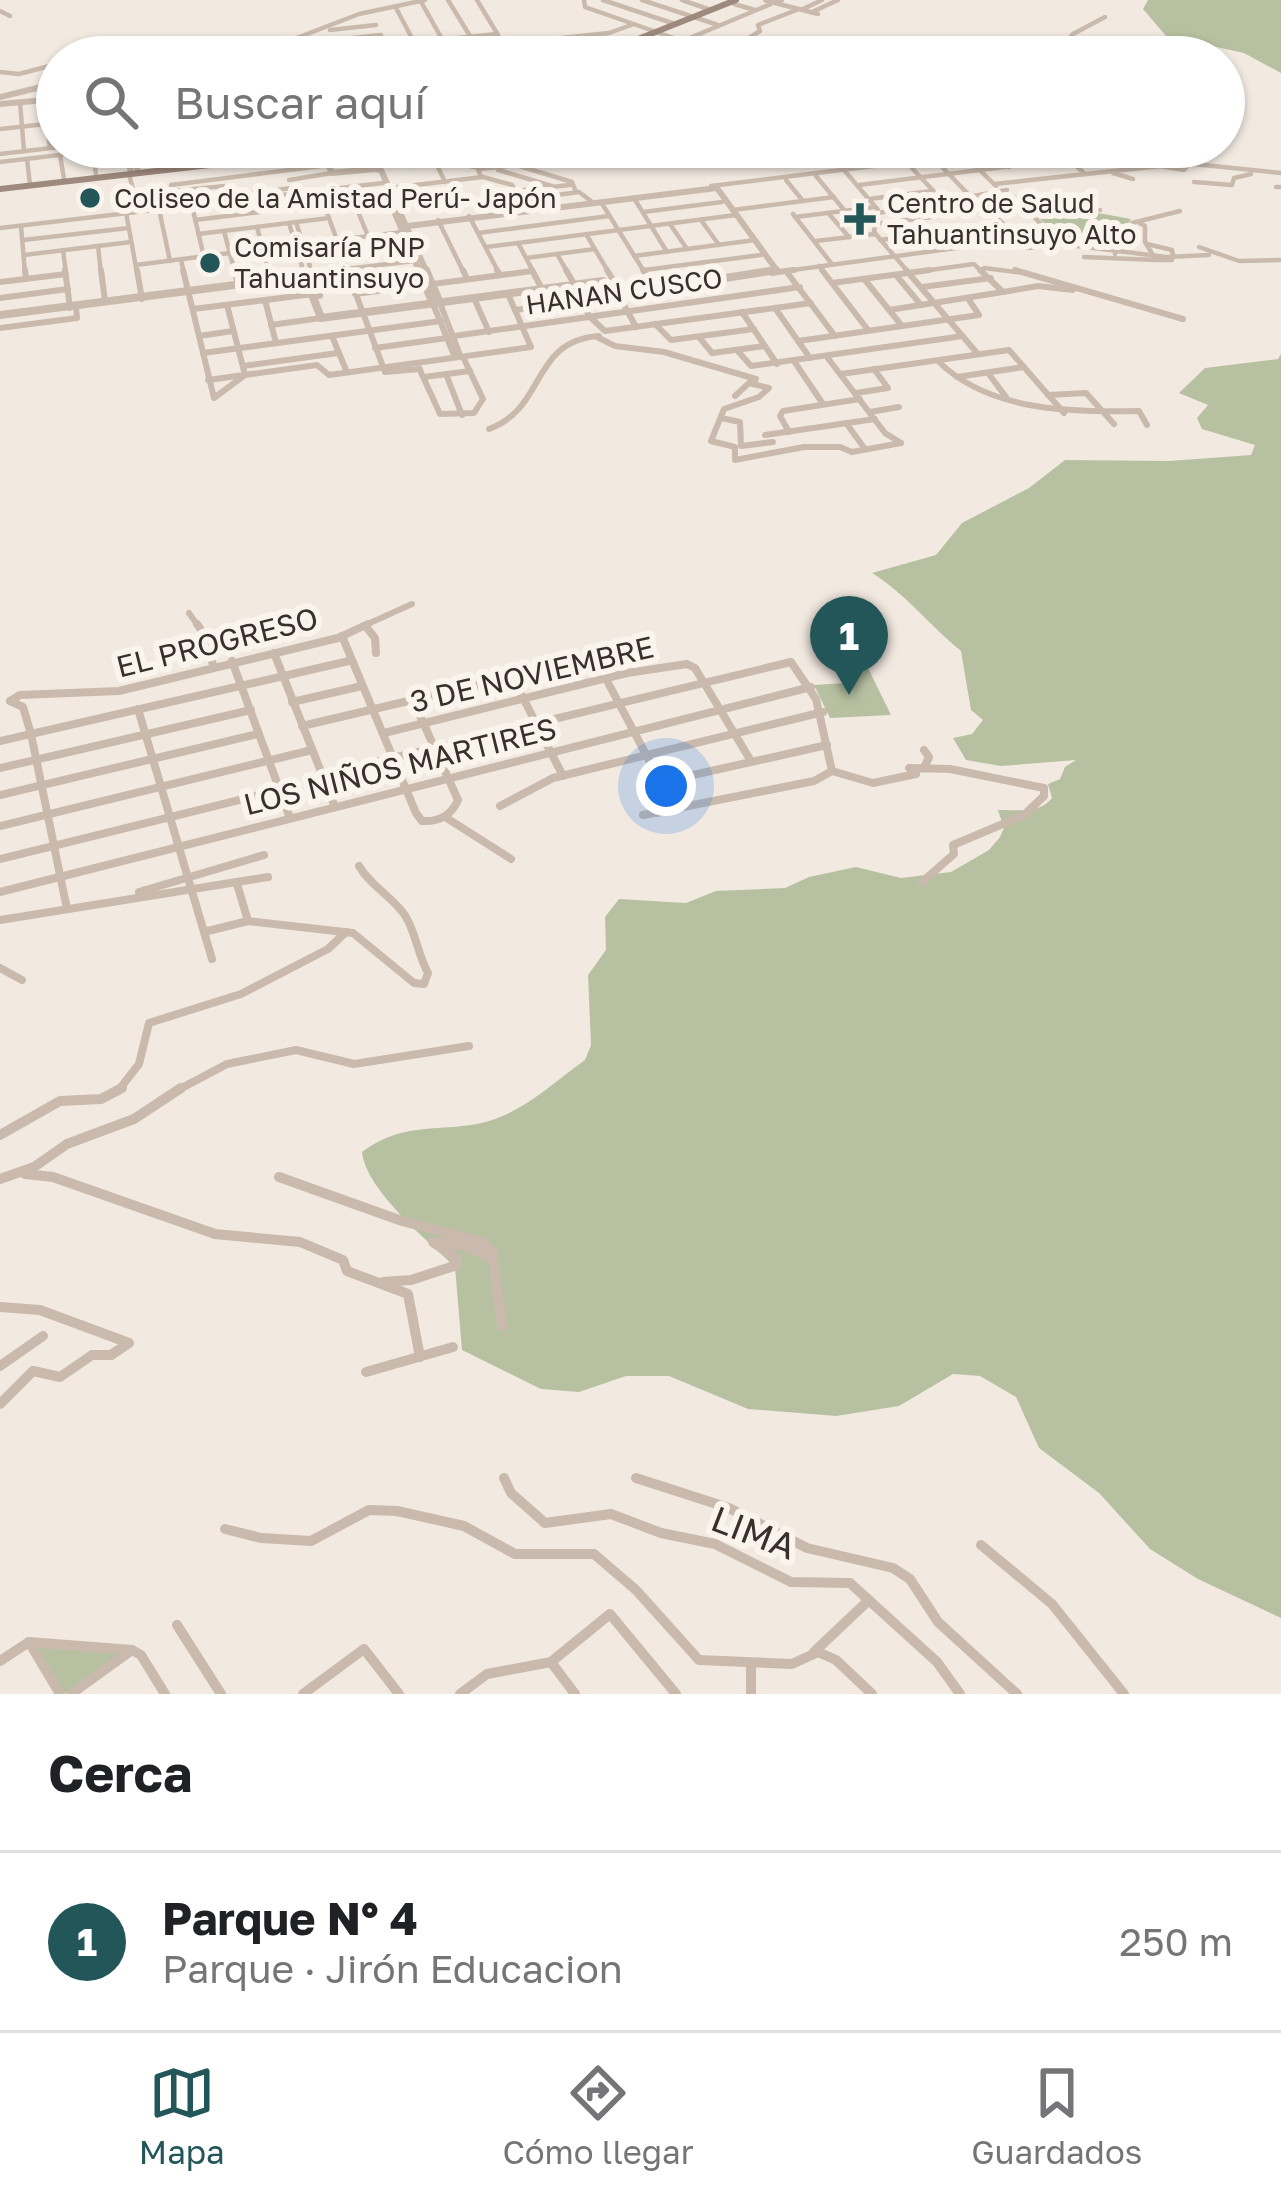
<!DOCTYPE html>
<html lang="es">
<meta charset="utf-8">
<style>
body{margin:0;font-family:"Golos Text",sans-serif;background:#f6f6f6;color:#202124}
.you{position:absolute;left:666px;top:786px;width:42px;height:42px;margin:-30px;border:9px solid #fff;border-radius:50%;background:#1a73e8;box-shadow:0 0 0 18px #1a73e833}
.badge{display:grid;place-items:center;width:78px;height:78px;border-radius:50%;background:#225659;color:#fff;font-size:39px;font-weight:700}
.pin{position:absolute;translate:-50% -99px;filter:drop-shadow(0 3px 6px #0008)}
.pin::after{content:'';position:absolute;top:63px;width:42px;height:36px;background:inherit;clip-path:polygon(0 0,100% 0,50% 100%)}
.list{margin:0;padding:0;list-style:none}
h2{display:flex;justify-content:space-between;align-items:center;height:156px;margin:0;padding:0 48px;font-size:51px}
h2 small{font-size:39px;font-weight:400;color:#757577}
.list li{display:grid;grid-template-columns:78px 1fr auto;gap:36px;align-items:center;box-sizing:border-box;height:180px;padding:0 48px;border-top:3px solid #e0e0e0}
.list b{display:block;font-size:45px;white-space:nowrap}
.list p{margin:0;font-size:39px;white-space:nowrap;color:#757577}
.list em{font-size:39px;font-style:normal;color:#757577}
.icon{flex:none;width:66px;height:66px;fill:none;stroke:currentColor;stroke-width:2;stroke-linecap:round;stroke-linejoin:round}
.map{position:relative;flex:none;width:1281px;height:1694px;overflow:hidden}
.search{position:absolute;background:#fff;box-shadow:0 3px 9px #0004;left:36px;right:36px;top:36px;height:132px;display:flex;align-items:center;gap:30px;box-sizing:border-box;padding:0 42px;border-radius:66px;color:#757577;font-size:45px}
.sheet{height:336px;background:#fff}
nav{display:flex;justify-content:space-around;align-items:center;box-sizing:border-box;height:168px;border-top:3px solid #e0e0e0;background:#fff;font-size:33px;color:#757577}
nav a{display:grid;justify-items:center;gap:6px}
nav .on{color:#225659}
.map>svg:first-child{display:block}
.green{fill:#b7c1a1}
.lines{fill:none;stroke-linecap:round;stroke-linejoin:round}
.minor-far3{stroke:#cabaad;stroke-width:4.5}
.minor-far2{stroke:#cabaad;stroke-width:6}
.minor-far1{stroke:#cabaad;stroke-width:8}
.minor{stroke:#cabaad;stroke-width:10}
.tertiary-far1{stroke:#cabaad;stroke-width:6}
.tertiary{stroke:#cabaad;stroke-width:8}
.secondary{stroke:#9e897e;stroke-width:6}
.poi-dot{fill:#225659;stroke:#faf4ed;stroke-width:4.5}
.labels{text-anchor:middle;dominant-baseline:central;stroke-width:12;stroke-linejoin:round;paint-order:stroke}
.far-poi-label{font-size:27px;fill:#392f2b;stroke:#faf4ed;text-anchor:start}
.far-street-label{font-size:27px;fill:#392f2b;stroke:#faf4ed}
.street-label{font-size:30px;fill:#392f2b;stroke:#faf4ed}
.near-street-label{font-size:36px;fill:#392f2b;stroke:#faf4ed}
</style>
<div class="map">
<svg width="1281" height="1694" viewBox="0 0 1281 1694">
<rect width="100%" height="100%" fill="#f2eae1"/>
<g class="green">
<polygon points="1148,0 1281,0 1281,73 1244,53 1166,36 1143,9"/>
<polygon points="1087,211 1131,219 1111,250 1062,240 1034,213"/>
<path d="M1281 354V1618L1198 1579 1150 1549 1099 1493 1039 1448 1016 1397 980 1376 953 1374 899 1406 836 1416 748 1409 669 1376H626L579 1392 541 1389 462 1350 455 1267C427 1240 366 1190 362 1152 406 1119 444 1134 489 1121 526 1110 555 1081 585 1060L591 1045 588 975 606 950 605 917 619 899 686 903 716 891 785 888 809 877 856 867 901 878 951 872 989 850 1000 837 1004 828 998 810C1017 809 1039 815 1052 798L1048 784 1060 779 1065 767 1076 760 1001 766 966 760 953 738 972 734 983 720 971 710 961 651C929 625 906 594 872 573L936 555 962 523 1029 488 1065 460 1169 461 1251 455 1255 445 1202 429 1197 418 1208 405 1179 393 1205 368 1278 359Z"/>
<polygon points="857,667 868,668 891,715 830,718 814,685 846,683 845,674"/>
<polygon points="35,1645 123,1653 64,1694"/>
</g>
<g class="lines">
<g class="minor-far3">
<polyline points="420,0 442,39"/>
<polyline points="448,0 470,36"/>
<polyline points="477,0 498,35"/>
<polyline points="584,0 585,7 728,57"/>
<polyline points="603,0 675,24"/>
<polyline points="642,0 718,25"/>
<polyline points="682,0 711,10"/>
<polyline points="775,3 818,14"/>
<polyline points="734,4 755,10"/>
<polyline points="396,8 414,42"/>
<polyline points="803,9 822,0"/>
<polyline points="0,11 10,16"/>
<polyline points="812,12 838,0"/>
<polyline points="330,30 376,25"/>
<polyline points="695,36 714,42"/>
<polyline points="749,38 760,31 758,25 799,9"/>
<polyline points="685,40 771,4"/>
<polyline points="642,41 689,57"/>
<polyline points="293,44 381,35"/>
<polyline points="119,57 142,49 251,38"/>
<polyline points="170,57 233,51"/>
<polyline points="265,57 263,51 359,14 425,0"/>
<polyline points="274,57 497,34"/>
<polyline points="377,57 609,33 634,24"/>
<polyline points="612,57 616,51 642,50 653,57"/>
<polyline points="1053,57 1073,34 1105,17"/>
<polyline points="0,72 19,74 57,64"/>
<polyline points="42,90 50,148"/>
<polyline points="43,91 57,89"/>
<polyline points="20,102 24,151"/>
<polyline points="0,129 46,124"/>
<polyline points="168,147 172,166"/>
<polyline points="199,147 202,163"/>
<polyline points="233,147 236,159"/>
<polyline points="923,147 968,194"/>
<polyline points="956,147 996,186"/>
<polyline points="988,147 1009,167"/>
<polyline points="1025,147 1041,163"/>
<polyline points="1054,147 1083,172"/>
<polyline points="1073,147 1091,162"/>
<polyline points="895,150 941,199"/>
<polyline points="895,150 912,147"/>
<polyline points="93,151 96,175"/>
<polyline points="0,154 60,147"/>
<polyline points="60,155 64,179"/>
<polyline points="27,159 30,185"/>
<polyline points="432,159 480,168"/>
<polyline points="1090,159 1146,152"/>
<polyline points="1154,160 1281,173"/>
<polyline points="0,162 127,147"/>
<polyline points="411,166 437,165"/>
<polyline points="498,170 552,186"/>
<polyline points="844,170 878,210 874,232 909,273"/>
<polyline points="1113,173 1133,179"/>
<polyline points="129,174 134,193 124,201 137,273"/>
<polyline points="816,176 845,211"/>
<polyline points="481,177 478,169 516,165 572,182 576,192"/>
<polyline points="289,180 332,173"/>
<polyline points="786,180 803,201"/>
<polyline points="445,182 437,165 460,165"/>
<polyline points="1194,182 1232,185 1234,178 1251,174"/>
<polyline points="994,184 1160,166 1184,170 1189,164"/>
<polyline points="171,185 328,165"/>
<polyline points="859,185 1069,159"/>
<polyline points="711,186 906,162"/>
<polyline points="348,187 368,236"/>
<polyline points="1276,187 1281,187"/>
<polyline points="390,188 483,177 512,185 526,211"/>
<polyline points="515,191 570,185"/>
<polyline points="133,195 225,186"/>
<polyline points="228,196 292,188"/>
<polyline points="1014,197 1061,244"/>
<polyline points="634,198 667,252"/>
<polyline points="869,199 932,191"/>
<polyline points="1015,199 985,205 1026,248 1069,245 1166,257 1209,255"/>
<polyline points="519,200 579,192 591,201"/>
<polyline points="323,202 337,240"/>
<polyline points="601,202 645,273"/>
<polyline points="192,206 204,257"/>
<polyline points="159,209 170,261"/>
<polyline points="733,210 834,197"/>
<polyline points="643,212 722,202"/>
<polyline points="878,213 1007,190"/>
<polyline points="1031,213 1100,210"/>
<polyline points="793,214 831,263"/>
<polyline points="829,214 849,237"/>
<polyline points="469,216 499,273"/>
<polyline points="795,217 875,207"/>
<polyline points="195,220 323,204"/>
<polyline points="438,220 464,273"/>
<polyline points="701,220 719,245"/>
<polyline points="296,222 312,273"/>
<polyline points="289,223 304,273"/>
<polyline points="670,224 687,249"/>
<polyline points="875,224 987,210"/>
<polyline points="21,226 25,273"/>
<polyline points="257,227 269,273"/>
<polyline points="0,228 383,183"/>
<polyline points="224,231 235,273"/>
<polyline points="478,233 609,216"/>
<polyline points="198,234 329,218"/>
<polyline points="586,234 609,273"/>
<polyline points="23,240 129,228"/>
<polyline points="880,240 1000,224"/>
<polyline points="816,241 875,234"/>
<polyline points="518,243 534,273"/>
<polyline points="303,244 403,232"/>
<polyline points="1147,244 1172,250 1173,255"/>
<polyline points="98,246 101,273"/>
<polyline points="486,247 736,215"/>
<polyline points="1199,247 1239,261 1281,260"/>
<polyline points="63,250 66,273"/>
<polyline points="557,254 568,273"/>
<polyline points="1115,254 1132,223 1180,211"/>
<polyline points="24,255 131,242"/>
<polyline points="341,255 348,273"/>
<polyline points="634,256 755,240"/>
<polyline points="1084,257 1156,260 1145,242 1145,226 1138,222"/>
<polyline points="526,258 595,249"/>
<polyline points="308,259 409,246"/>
<polyline points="181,260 184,273"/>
<polyline points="1156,260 1172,260"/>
<polyline points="136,265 229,253"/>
<polyline points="379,265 382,273"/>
<polyline points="819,266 824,273"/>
<polyline points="984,268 1025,273"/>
<polyline points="346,269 414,261"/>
<polyline points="644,270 761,255"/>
<polyline points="778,272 1016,240"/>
<polyline points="518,273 532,271"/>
<polyline points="908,273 974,264 983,273"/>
</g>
<g class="minor-far2">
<polyline points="25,270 26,279"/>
<polyline points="65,270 70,308"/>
<polyline points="101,270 105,301"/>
<polyline points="137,270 142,299"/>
<polyline points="183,270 214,398 245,375 227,305"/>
<polyline points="234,270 238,284"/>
<polyline points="268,270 271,282"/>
<polyline points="303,270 305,276"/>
<polyline points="311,270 313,275"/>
<polyline points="347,270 385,372 420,369"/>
<polyline points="381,270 389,289"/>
<polyline points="463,270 467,279"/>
<polyline points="497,270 500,275"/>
<polyline points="532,270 542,289"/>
<polyline points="566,270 573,282"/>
<polyline points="607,270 613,280"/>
<polyline points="643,270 655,289"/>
<polyline points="822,270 868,330"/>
<polyline points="906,270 977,353"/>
<polyline points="1015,270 1183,319"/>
<polyline points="786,271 835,336"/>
<polyline points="778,272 794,270"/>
<polyline points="896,275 921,305"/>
<polyline points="865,280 902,326"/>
<polyline points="0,282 66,274"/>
<polyline points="832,283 930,270"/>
<polyline points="433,284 532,271"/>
<polyline points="574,285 589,316 605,331 811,303"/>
<polyline points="922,287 991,278"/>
<polyline points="617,292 636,327"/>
<polyline points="1003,292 1038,286 1073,290"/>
<polyline points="355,294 425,285"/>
<polyline points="0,298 68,289"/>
<polyline points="474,298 489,332"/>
<polyline points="265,300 276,343"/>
<polyline points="440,303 460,355"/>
<polyline points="433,304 454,355"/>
<polyline points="775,308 810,358"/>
<polyline points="193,309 313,294"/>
<polyline points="515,310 583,301"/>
<polyline points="889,310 1003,292 980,270"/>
<polyline points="742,312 777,364"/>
<polyline points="655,324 671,340 754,329"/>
<polyline points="271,325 321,318"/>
<polyline points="0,328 77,318 76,308"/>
<polyline points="199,336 233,331"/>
<polyline points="332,336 346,370"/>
<polyline points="454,336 800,287"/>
<polyline points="597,337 615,346 664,352 756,379"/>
<polyline points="699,337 712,353 765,346"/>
<polyline points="798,341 979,315 969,300"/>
<polyline points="375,348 447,338"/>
<polyline points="737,350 751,366 963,336"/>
<polyline points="203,353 441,321"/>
<polyline points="827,357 885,433 901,443"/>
<polyline points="794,361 823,404"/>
<path d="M938 361C989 412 1072 412 1139 411L1147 425"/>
<polyline points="243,366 338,353"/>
<polyline points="419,368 440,414 474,413 483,399 463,357"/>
<polyline points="988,373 1006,397"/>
<polyline points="446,374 462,415"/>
<polyline points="841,374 1009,350 1064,413"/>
<polyline points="424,377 470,371"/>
<polyline points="957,377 1024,367"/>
<polyline points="208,380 317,365 329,375 531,347 508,294"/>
<polyline points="856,393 888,388 874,369"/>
<polyline points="1048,395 1086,393 1114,424"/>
<polyline points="735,396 749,383 769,388 759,397 724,409 711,441 735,447 735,460 804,447 840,447 852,452 901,443"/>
<polyline points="870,412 899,407"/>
<polyline points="721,418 740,422 741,446 773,442"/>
<polyline points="846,423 865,449"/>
<path d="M489 429C547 408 530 341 599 336"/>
<polyline points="789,432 780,416 783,411 860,399"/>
<polyline points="765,435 875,419"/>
<polyline points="189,613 199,627"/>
<polyline points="361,627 412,604"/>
</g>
<g class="minor-far1">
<polyline points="197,624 206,637 213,665"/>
<polyline points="367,628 375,638 376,653"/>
<path d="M342 636 416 813 422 821C439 822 451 816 458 800L413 700"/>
<polyline points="274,653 335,807"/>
<polyline points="232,661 290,818"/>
<polyline points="606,679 658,777 666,781 827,745"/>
<polyline points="10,701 20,695 119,691 338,638 368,624"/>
<polyline points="10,701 23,707 31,734 67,909"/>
<polyline points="292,702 362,686"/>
<polyline points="138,709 212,959"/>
<polyline points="302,726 489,682 510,682 518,688 563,776"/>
<polyline points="384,733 627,673 687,664 695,668 751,761"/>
<polyline points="0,741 349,661"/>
<polyline points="924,750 929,757 924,768"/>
<polyline points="0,768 251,710"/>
<polyline points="832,771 873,783 916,774 909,768 950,769 1044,788 1044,796 1024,815 953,845 954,854 922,882"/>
<polyline points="322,775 791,662 816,699 832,771"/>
<polyline points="658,778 658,813"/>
<polyline points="0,795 258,734"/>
<polyline points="500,806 553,778 823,712"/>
<polyline points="643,815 814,781 832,771"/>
<polyline points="445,817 511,859"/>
<polyline points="0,826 312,750"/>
<polyline points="0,859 280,790"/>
<polyline points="237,884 248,921"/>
<polyline points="0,892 811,687"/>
<polyline points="139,892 264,855"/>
<polyline points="0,920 268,877"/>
<path d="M204 932 248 921 353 933 414 983 424 984 428 973C418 955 416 934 406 917 395 898 371 887 359 866"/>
<polyline points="0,968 22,980"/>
<polyline points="118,1091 139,1064 149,1023 241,994 328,949 346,932"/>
<polyline points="176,1091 227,1064 296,1050 354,1064 469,1046"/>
</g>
<g class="minor">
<polyline points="0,1135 60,1101 101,1099 122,1088"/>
<polyline points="25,1174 53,1177 215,1234 300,1242 343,1260 347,1271 408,1294 420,1357"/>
<polyline points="279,1177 402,1221 482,1242 494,1253 489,1257 466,1246 433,1242 457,1259 457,1265 411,1280 383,1282"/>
<polyline points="0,1179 34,1167 67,1144 134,1119 181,1088"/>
<polyline points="493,1257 502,1326"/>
<polyline points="0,1307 40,1310 129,1343 111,1355 92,1355 60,1377 33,1371 0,1404"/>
<polyline points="0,1366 43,1336"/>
<polyline points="366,1372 453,1347"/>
<polyline points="504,1478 511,1493 545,1523 611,1514 661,1533 715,1544 791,1582 850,1583 937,1662 960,1694"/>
<polyline points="636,1478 729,1508 807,1548 893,1568 910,1579 938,1622 1017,1694"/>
<polyline points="225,1529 261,1538 311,1541 369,1510 397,1511 464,1526 515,1554 594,1554 636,1590 699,1660 792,1664 818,1652 836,1660 872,1694"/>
<polyline points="981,1545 1052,1604 1124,1694"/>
<polyline points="177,1625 221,1694"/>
<polyline points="29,1642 60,1694"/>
<polyline points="814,1652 869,1600"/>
<polyline points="0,1661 29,1642 132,1650 141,1655 165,1694"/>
<polyline points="551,1662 575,1694"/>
<polyline points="751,1663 751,1694"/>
<polyline points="71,1694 132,1650"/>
<polyline points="303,1694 364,1649 399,1694"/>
<polyline points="460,1694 487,1674 551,1662 610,1614 676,1694"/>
</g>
<g class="tertiary-far1">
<polyline points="766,0 781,0"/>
<polyline points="0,97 57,83"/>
<polyline points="0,104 57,99"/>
<polyline points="127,147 131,174"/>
<polyline points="133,147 138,173"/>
<polyline points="322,152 332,173 375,169"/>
<polyline points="375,169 381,170 427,273"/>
<polyline points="391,204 420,273"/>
<polyline points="408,226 717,188 778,272 772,273"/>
</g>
<g class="tertiary">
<polyline points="419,270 433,304"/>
<polyline points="426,270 440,303"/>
<polyline points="305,276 321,318 603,281 624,294 776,270"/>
<polyline points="0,315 313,275 319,295"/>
</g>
<g class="secondary">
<polyline points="481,57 633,41 736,0"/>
<polyline points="0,189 366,147"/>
</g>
</g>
<g class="poi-dot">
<circle cx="90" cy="198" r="12"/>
<path d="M854 201h12v12h12v12h-12v12h-12v-12h-12v-12h12z"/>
<circle cx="210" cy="263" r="12"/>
</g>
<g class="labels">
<g class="far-poi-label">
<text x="114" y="198">Coliseo de la Amistad Perú- Japón</text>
<text x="887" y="203">Centro de Salud<tspan x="887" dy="31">Tahuantinsuyo Alto</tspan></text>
<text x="234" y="247">Comisaría PNP<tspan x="234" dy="31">Tahuantinsuyo</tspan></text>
</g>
<g class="far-street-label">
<text transform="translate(624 291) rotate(-8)">HANAN CUSCO</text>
</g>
<g class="street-label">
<text transform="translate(217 642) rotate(-14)">EL PROGRESO</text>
<text transform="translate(532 674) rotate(-13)">3 DE NOVIEMBRE</text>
<text transform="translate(400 766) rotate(-14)">LOS NIÑOS MARTIRES</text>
</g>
<g class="near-street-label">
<text transform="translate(754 1532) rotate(21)">LIMA</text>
</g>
</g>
</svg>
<div class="you"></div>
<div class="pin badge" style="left:849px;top:695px">1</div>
<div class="search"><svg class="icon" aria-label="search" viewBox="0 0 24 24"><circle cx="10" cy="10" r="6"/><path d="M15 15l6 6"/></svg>Buscar aquí</div>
</div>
<section class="sheet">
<h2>Cerca<small></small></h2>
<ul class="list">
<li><span class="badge">1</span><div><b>Parque N° 4</b><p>Parque · Jirón Educacion</p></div><em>250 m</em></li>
</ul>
</section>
<nav>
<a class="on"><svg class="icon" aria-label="map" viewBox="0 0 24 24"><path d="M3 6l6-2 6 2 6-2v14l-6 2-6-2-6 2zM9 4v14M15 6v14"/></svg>Mapa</a>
<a><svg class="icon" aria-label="directions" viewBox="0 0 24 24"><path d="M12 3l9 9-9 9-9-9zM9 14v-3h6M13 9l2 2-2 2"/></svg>Cómo llegar</a>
<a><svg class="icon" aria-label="saved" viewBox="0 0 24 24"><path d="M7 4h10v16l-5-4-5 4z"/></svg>Guardados</a>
</nav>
